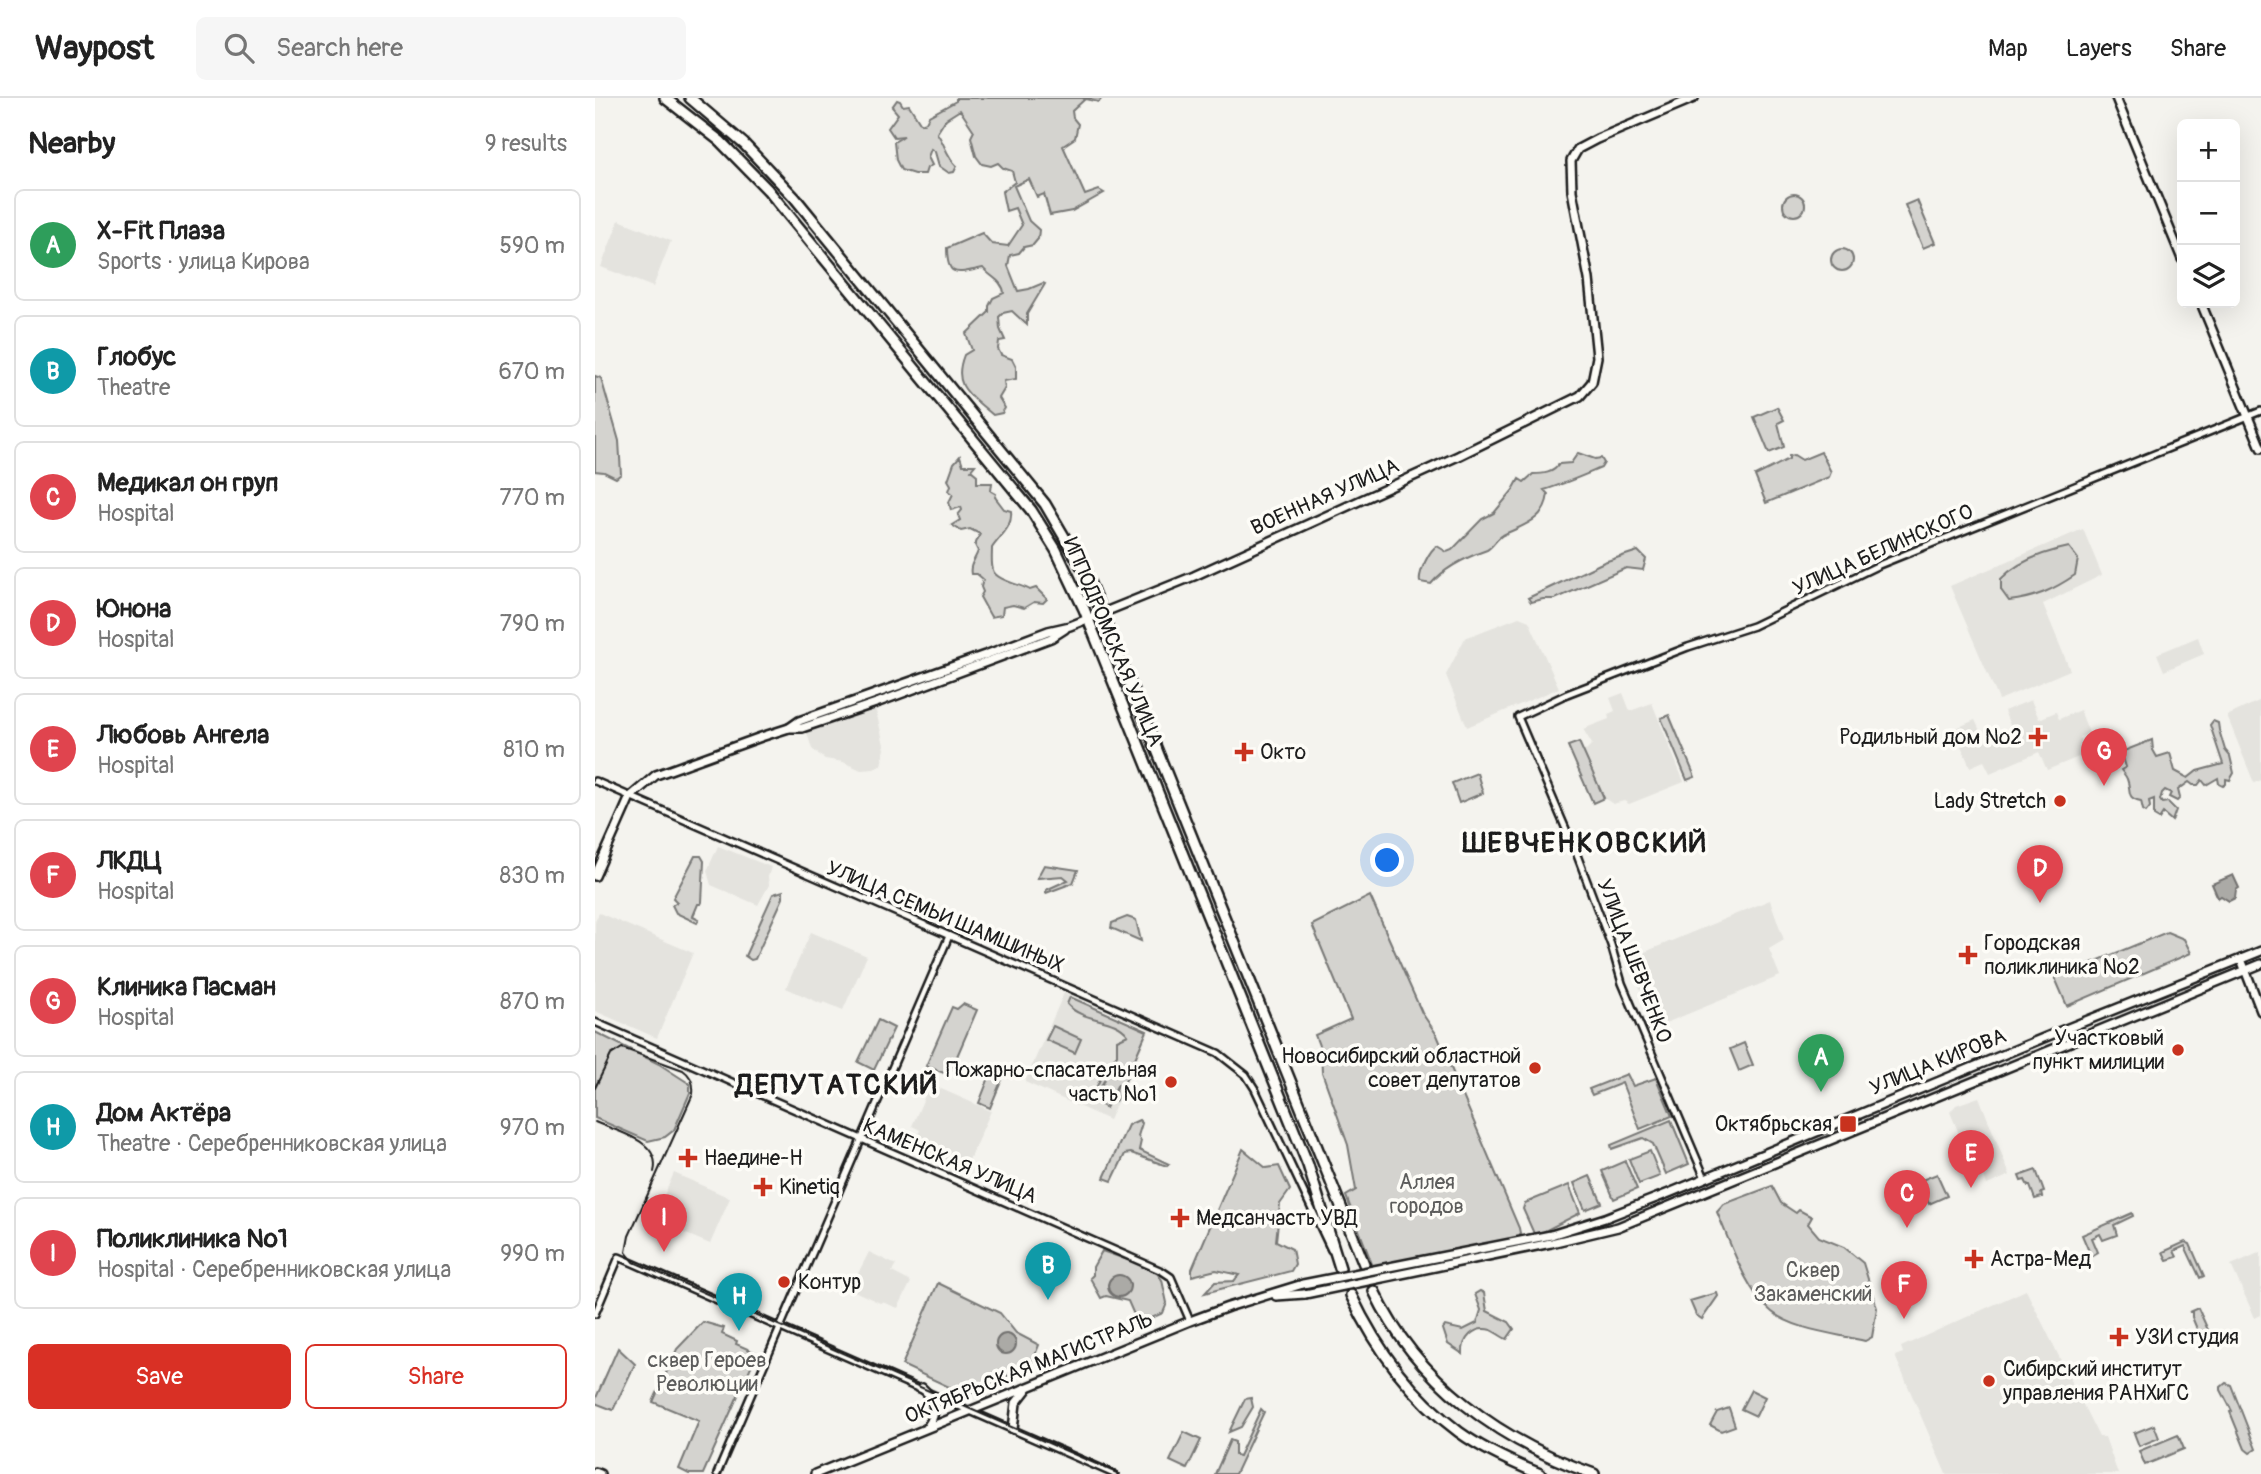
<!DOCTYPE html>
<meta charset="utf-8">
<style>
body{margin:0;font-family:Pangolin,sans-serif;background:#f6f6f6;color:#222}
.controls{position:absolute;right:21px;top:21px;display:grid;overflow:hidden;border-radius:10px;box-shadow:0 7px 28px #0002}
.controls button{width:63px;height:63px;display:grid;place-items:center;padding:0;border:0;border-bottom:2px solid #e0e0e0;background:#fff;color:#222;font:35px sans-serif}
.you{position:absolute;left:793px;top:763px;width:24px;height:24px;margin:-18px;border:5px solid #fff;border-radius:50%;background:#1a73e8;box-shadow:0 0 0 10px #1a73e833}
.badge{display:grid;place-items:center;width:46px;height:46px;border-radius:50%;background:#d93025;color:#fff;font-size:23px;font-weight:700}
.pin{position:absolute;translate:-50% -58px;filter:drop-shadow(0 2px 4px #0008)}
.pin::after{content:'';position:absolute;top:37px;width:24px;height:21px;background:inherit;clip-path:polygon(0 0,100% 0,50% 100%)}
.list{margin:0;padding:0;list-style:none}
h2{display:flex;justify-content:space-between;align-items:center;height:91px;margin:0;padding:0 28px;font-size:30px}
h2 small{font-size:23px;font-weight:400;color:#767676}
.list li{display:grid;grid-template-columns:46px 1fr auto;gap:21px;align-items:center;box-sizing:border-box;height:112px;margin:0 14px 14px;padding:0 14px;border:2px solid #e0e0e0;border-radius:10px}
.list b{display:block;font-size:26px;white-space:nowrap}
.list p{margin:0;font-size:23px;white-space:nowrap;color:#767676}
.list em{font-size:23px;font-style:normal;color:#767676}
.actions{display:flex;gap:14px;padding:21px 28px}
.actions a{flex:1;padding:16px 0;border:2px solid #d93025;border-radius:10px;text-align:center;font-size:24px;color:#d93025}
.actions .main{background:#d93025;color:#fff}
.icon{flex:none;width:38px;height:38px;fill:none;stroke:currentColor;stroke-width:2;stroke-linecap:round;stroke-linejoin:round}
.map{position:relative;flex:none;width:1666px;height:1376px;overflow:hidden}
header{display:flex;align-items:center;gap:42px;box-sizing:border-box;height:98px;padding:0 35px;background:#fff;border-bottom:2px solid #e0e0e0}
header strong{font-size:33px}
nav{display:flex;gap:38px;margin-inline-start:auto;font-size:24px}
.search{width:490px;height:63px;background:#f6f6f6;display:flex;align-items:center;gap:18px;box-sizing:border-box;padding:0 24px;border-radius:10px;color:#767676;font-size:26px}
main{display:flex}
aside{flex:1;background:#fff}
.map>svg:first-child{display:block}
.built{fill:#e4e3de}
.green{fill:#d4d3cf;stroke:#787876;stroke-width:2}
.water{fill:#abaaa6;stroke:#72716f;stroke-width:2}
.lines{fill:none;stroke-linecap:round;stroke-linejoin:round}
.minor-casing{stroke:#1c1c1c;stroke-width:10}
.major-casing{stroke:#1c1c1c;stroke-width:12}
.highway-casing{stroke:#1c1c1c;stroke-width:14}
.minor{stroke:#fdfcf7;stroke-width:5}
.major{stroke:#fdfcf7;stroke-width:7}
.highway{stroke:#fdfcf7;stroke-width:9}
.tram{stroke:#1c1c1c;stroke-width:2}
.major-bridge-casing{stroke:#1c1c1c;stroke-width:12;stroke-linecap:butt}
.major-bridge{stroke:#fdfcf7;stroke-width:7}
.poi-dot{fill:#c8321e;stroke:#fdfcf7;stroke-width:2.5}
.labels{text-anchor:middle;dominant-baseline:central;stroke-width:7;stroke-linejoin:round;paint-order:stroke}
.street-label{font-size:21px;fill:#1c1c1c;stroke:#fdfcf7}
.poi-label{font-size:21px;fill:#1c1c1c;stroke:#fdfcf7;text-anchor:start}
.park-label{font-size:21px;fill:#5c5c5b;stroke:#fdfcf7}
.district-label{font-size:28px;font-weight:bold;letter-spacing:2px;fill:#1c1c1c;stroke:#fdfcf7}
</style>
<header>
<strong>Waypost</strong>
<div class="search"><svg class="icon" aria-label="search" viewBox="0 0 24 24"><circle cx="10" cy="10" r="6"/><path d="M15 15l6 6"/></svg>Search here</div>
<nav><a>Map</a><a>Layers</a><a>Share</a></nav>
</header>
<main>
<aside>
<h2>Nearby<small>9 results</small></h2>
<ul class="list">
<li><span class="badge" style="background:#2e9e5b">A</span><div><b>X-Fit Плаза</b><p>Sports · улица Кирова</p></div><em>590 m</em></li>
<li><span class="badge" style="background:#0f9aa8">B</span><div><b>Глобус</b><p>Theatre</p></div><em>670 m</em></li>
<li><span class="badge" style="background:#e0444e">C</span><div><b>Медикал он груп</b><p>Hospital</p></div><em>770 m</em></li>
<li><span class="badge" style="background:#e0444e">D</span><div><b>Юнона</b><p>Hospital</p></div><em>790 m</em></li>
<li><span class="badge" style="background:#e0444e">E</span><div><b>Любовь Ангела</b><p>Hospital</p></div><em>810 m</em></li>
<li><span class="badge" style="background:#e0444e">F</span><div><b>ЛКДЦ</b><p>Hospital</p></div><em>830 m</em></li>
<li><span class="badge" style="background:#e0444e">G</span><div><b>Клиника Пасман</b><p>Hospital</p></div><em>870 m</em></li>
<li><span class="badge" style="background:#0f9aa8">H</span><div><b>Дом Актёра</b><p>Theatre · Серебренниковская улица</p></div><em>970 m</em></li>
<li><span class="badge" style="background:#e0444e">I</span><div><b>Поликлиника №1</b><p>Hospital · Серебренниковская улица</p></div><em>990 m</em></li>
</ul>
<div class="actions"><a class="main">Save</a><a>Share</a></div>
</aside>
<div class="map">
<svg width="1666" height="1376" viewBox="0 0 1666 1376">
<rect width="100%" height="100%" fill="#f4f3ee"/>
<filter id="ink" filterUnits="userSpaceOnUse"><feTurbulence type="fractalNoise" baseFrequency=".0143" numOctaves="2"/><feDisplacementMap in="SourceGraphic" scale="14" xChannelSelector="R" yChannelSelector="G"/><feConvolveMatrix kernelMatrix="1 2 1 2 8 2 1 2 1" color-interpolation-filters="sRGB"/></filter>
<g filter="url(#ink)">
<g class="built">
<polygon points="24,122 76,143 58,189 6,169"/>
<polygon points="1488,431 1507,477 1448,506 1475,572 1404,602 1355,488"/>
<polygon points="924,519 934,523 964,590 872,629 851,577 870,540"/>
<polygon points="1603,539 1609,556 1569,573 1562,556"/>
<polygon points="1028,595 1035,613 1057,605 1089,684 1034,706 1029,703 1018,706 1009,700 989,654 997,646 988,631 1014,621 1013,616 1020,613 1015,600"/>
<polygon points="1436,602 1444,621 1461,614 1464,621 1485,612 1494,635 1484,639 1491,656 1452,672 1444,654 1395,675 1389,663 1375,669 1359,631 1380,622 1390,643 1417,632 1409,613"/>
<polygon points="1666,602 1666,682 1659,685 1632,618"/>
<polygon points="280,609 290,651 286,667 279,671 266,672 248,664 230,661 217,651 211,632"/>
<polygon points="123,748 176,769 173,779 174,787 163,807 116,787 112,773"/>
<polygon points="1175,802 1189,842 1174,851 1185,878 1061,929 1033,861"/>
<polygon points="4,815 98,855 62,940 0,913 0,824"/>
<polygon points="216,834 272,858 248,912 229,904 227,906 191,890"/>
<polygon points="469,895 554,933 514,1022 430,984"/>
<polygon points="335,986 396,1013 369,1073 317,1050 325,1032 317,1028"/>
<polygon points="1384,999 1415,1077 1392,1087 1389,1078 1383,1081 1355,1014 1361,1007"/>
<polygon points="79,1075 135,1100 115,1146 58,1122"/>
<polygon points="274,1154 301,1167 297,1174 316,1184 303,1210 287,1204 285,1205 255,1191"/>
<polygon points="1666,1154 1666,1217 1660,1220 1636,1167"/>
<polygon points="1431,1192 1504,1339 1510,1339 1523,1376 1351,1376 1300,1258 1308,1255 1306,1249"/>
</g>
<g class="green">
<path d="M361 0H507L504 4 490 1 477 13 478 20 483 26 480 40 468 48 490 97 504 92 509 95 477 113 455 117 449 96 442 99 434 81 419 88 434 123 444 132 443 141 438 147 429 149 424 155 415 157 413 168 423 193 434 191 448 185 450 186 432 216V227L417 213 408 215 404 219 405 231 410 242 404 243 403 251 406 257 417 261 421 269V281L409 283 410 290 404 300 410 310 407 315 398 317C377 298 356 290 369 257L377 252 371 236 394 214V208L398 200 409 195C408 183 395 179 388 170 362 175 352 181 352 150L387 135 397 146 413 148 427 127 420 110 411 113 407 94 420 84 417 73 408 70 403 65 396 68 387 66 381 58 376 39 379 33 365 12 351 21 342 35C350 46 351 58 362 68L359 74 354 75 344 68 340 54 336 51 333 59 337 67 332 70 330 76H319L306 72 301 62 299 44 309 38 299 39 293 30 303 16 297 9 302 2 305 3 308 8 314 7 326 26 331 24 334 18 361 3Z"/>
<circle cx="1199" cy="107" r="11"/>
<polygon points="1322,102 1340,145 1328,150 1310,107"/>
<circle cx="1247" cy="162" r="11"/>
<polygon points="0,278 6,280 24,343 26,376 21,380 9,374 0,373"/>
<polygon points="1182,309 1189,322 1183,325 1189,349 1174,355 1159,319"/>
<polygon points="1226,354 1236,374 1234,379 1171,405 1160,378 1194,361 1194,358 1199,357 1207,362"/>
<path d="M983 355 1000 361 1006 360 1009 365 1006 370C987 378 969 386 949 392L953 396C950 423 928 427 908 437 901 441 898 449 892 452 872 459 850 469 836 486L825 484C823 475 835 451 842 448L852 454 857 452 887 421 899 415 918 392 924 381 929 384 938 376C948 376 959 375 964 366L976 365Z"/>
<path d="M365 358 368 367H380L376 372 382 377V385H397L396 393 401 396 400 399 409 411 416 413C418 429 405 438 397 450 397 458 396 465 398 472 400 482 427 487 435 492L441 490 452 501 448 505 439 504 429 510 418 507 408 509 407 517 396 519 385 499 388 494 386 489 388 481 382 476H376C374 467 380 462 383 453L380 447 385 436 375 431 366 433 357 427 365 422 363 417 367 412 366 409 356 412 354 404 358 396 354 393 356 387 353 382 359 365Z"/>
<path d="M1474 449 1483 461 1480 477C1458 492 1440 500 1414 503L1406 492V481C1423 463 1450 454 1474 449Z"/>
<polygon points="1043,453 1051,461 1048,472 1031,470 960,501 948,501 936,504 933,500 1009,464"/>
<polygon points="507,529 556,647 550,650 503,531"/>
<polygon points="1074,617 1100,679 1092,682 1066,620"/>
<path d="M1618 623 1623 625 1624 632 1630 652 1635 658 1639 675 1635 682 1631 681V686L1628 688 1624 686 1623 680 1611 687 1607 682 1603 687H1598L1594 684 1583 692 1585 700 1582 703 1574 699 1576 695 1570 692 1567 695 1565 702 1567 705 1573 704 1581 712 1577 723 1568 715 1564 721 1559 718V701L1554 703 1555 709 1551 714 1548 712 1546 703C1530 700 1537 693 1532 681 1531 678 1528 675 1526 672L1531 669 1526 654 1557 642 1558 652 1562 659 1575 655 1580 673 1593 680 1602 673 1628 666 1615 627Z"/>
<polygon points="984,644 1009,700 998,705 973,648"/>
<polygon points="882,675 888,695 864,705 857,685"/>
<polygon points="100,758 106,758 109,763 107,804 106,806 103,806 98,818 104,821 102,825 81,815 77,807 82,804 78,800"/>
<polygon points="449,767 483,772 478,785 451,795 451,792 473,782 468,778 442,780"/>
<polygon points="188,793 188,800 160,861 156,862 150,858 178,796"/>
<polygon points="775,798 827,915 842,937 924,1130 928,1151 782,1179 751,1098 761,1092 753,1047 727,974 726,953 720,937 756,921 717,827"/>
<polygon points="532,819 541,822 546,843 516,830 517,825"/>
<polygon points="1572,834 1589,841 1596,855 1472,908 1460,880"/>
<path d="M475 899 552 933 535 972 516 964 522 957V942L533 937C519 918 488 925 472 906Z"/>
<polygon points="368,906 382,912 354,977 331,968 357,909 362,911"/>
<polygon points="283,922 299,930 279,972 263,964"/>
<polygon points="458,928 486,941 480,955 451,942"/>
<polygon points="0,934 64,966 95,986 95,995 79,1032 70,1039 53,1043 0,1020"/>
<polygon points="1149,945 1158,967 1144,973 1135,951"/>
<polygon points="519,971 532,979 522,1001 520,1003 518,1001 523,986 511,1010 501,1003 510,981 502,995 499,995 506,979"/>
<polygon points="1032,976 1038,988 1061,980 1077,1018 1045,1031 1027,985 997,997 994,991"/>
<polygon points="395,977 407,981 395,1010 384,1005"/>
<polygon points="544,1022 547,1025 543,1038 546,1043 544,1052 574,1066 572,1068 536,1055 530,1056 517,1083 509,1080 533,1027"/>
<polygon points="1076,1022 1094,1066 1071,1076 1058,1046 1048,1040 1017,1051 1016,1047"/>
<polygon points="648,1051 671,1070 684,1068 695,1092 685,1106 681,1143 697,1151 700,1166 696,1173 610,1195 620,1184 639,1183 644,1177 621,1172 597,1178 597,1171"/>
<polygon points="1055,1053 1065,1078 1044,1086 1034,1061"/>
<polygon points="1030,1063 1042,1091 1019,1101 1007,1073"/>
<polygon points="1441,1072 1449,1094 1446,1095 1447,1099 1440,1101 1435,1088 1433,1088 1430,1082 1426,1083 1424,1078"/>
<polygon points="1342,1076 1352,1098 1334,1106 1324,1083"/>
<polygon points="995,1078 1007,1105 990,1112 979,1085"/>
<polygon points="974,1087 985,1115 940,1138 928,1111 930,1105"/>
<path d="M1177 1088 1186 1105 1201 1115 1204 1112 1217 1119 1213 1126 1224 1139 1249 1149 1268 1165 1282 1210 1277 1239 1270 1243C1243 1236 1199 1232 1177 1214 1151 1194 1135 1144 1122 1114L1129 1106Z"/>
<polygon points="1537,1115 1538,1118 1519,1127 1522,1137 1508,1142 1505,1136 1497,1140 1503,1154 1496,1158 1487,1137"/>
<polygon points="1590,1144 1595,1146 1609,1178 1605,1180 1590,1148 1579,1153 1582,1159 1572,1162 1568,1154"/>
<polygon points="507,1153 559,1171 567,1182 572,1205 568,1215 543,1226 533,1203 511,1198 506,1200 495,1180 498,1177 498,1169"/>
<polygon points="343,1185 405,1215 421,1235 444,1247 436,1267 371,1297 307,1267"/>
<path d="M885 1193 889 1195 892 1213 914 1224 919 1231 912 1241C906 1239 901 1234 896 1232 879 1227 867 1241 868 1256L853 1246 848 1231 850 1228 868 1232 882 1225 886 1212 880 1196Z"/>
<polygon points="1122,1195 1123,1198 1107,1221 1101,1217 1095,1203"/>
<polygon points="1603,1210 1619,1245 1609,1248 1597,1219 1597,1214 1594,1214"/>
<polygon points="108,1224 129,1230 127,1236 142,1243 141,1246 162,1255 108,1376 94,1376 84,1371 104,1323 58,1304 82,1251"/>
<polygon points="23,1250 40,1266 18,1312 0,1305 0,1302"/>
<polygon points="1631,1285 1636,1287 1661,1351 1655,1355 1650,1351 1635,1314 1637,1313 1626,1292 1626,1289"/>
<polygon points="1156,1292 1170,1299 1161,1318 1146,1311"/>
<polygon points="656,1300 658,1309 646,1329 634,1334 650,1301"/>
<polygon points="1134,1310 1140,1328 1126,1333 1115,1327 1122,1314"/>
<polygon points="666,1311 669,1314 640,1376 620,1376 635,1342 640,1344 640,1357 644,1358"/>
<polygon points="1559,1327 1564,1340 1544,1348 1539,1335"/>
<polygon points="589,1334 606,1342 592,1371 575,1363"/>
<polygon points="1583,1337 1589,1351 1550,1367 1544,1353"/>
</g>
<g class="water">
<polygon points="1638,777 1644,790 1641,792 1640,800 1634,803 1626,798 1623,800 1617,786"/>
<circle cx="524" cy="1188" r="11"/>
<circle cx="411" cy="1246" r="10"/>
</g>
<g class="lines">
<g class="minor-casing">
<g id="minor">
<polyline points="0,683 623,955 651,977 660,991 736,1152"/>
<polyline points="0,924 567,1173 576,1179 595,1223"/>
<polyline points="1110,1080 1027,885 1016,847 982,757 923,619 972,596 1093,549 1158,528 1284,467 1666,313"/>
<polyline points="0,1216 24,1159 519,1376"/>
<polyline points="122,1376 354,838"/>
</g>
</g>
<g class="major-casing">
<g id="major">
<polyline points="1521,0 1587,161"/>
<polyline points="1606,205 1666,350"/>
<polyline points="194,630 204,623 390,557 453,533 475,528 599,478 863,358 985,298 997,284 1002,259 994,181 977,93 976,63 983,51 1002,41 1099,0"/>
<polyline points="0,778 35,699 61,677 166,639 194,630 207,630 284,604 456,540 470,531"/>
<polyline points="1646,861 1666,913"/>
<polyline points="956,1137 1010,1120 1074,1095 1463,934 1666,853"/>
<polyline points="956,1145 1023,1129 1666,866"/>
<polyline points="681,1198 710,1196"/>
<path d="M327 1290C340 1301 343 1314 333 1328"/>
<polyline points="418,1331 421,1305 432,1291"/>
<polyline points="0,1374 5,1376"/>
<polyline points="220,1376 595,1223 633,1209 708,1186"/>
</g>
</g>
<g class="highway-casing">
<g id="highway">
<polyline points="70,0 125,43 173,92 436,412 461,452 489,511 713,1067 745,1170"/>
<polyline points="95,0 149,46 200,100 450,406 491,476 769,1166"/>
<path d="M779 1193C822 1284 906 1344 999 1376"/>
<path d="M756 1197C781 1250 817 1299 864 1334 889 1352 918 1365 945 1376"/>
</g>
</g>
<use href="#minor" class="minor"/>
<use href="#major" class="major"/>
<use href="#highway" class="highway"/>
<g class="tram">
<path d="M0 990 16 957 27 950 88 972C97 978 99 986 98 996L34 1138 31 1154 39 1164 524 1376"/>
<path d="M0 1024C23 1034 67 1043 59 1074"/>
</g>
<g class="major-bridge-casing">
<g id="major-bridge">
<polyline points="708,1186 956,1137"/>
<polyline points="710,1196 956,1145"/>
</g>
</g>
<use href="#major-bridge" class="major-bridge"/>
</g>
</g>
<g class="poi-dot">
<path d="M1439.5 628.5h7v7h7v7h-7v7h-7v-7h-7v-7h7z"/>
<path d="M645.5 643.5h7v7h7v7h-7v7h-7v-7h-7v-7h7z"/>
<circle cx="1465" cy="703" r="7"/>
<path d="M1369.5 846.5h7v7h7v7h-7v7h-7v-7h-7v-7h7z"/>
<circle cx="1583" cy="952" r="7"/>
<circle cx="940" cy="970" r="7"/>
<circle cx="576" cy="984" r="7"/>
<rect x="1244" y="1017" width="18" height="18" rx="3.5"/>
<path d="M89.5 1049.5h7v7h7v7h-7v7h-7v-7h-7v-7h7z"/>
<path d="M164.5 1078.5h7v7h7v7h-7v7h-7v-7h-7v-7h7z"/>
<path d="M581.5 1109.5h7v7h7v7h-7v7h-7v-7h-7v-7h7z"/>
<path d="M1375.5 1150.5h7v7h7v7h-7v7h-7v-7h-7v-7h7z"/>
<circle cx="189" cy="1184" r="7"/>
<path d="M1520.5 1228.5h7v7h7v7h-7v7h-7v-7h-7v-7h7z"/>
<circle cx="1394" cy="1283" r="7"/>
</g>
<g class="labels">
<g class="street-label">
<text transform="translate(730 399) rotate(-24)">ВОЕННАЯ УЛИЦА</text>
<text transform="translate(1288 452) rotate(-24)">УЛИЦА БЕЛИНСКОГО</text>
<text transform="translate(518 544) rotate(67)">ИППОДРОМСКАЯ УЛИЦА</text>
<text transform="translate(350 819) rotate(23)">УЛИЦА СЕМЬИ ШАМШИНЫХ</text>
<text transform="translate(1039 863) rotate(69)">УЛИЦА ШЕВЧЕНКО</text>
<text transform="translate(1343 964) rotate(-22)">УЛИЦА КИРОВА</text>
<text transform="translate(355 1063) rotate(23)">КАМЕНСКАЯ УЛИЦА</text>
<text transform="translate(434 1270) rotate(-22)">ОКТЯБРЬСКАЯ МАГИСТРАЛЬ</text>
</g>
<g class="poi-label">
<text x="1427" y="639" text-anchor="end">Родильный дом №2</text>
<text x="665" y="654">Окто</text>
<text x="1451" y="703" text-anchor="end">Lady Stretch</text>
<text x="1389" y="845">Городская<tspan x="1389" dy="24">поликлиника №2</tspan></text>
<text x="1569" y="940" text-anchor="end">Участковый<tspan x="1569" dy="24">пункт милиции</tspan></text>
<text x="926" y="958" text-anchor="end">Новосибирский областной<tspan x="926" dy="24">совет депутатов</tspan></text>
<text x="562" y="972" text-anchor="end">Пожарно-спасательная<tspan x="562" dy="24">часть №1</tspan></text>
<text x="1237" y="1026" text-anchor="end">Октябрьская</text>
<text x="109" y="1060">Наедине-Н</text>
<text x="184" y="1089">Kinetiq</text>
<text x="601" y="1120">Медсанчасть УВД</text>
<text x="1395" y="1161">Астра-Мед</text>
<text x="203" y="1184">Контур</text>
<text x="1540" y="1239">УЗИ студия</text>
<text x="1408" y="1271">Сибирский институт<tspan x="1408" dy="24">управления РАНХиГС</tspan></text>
</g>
<g class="park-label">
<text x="832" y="1084">Аллея<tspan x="832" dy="24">городов</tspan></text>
<text x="1218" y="1172">Сквер<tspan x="1218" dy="24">Закаменский</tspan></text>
<text x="112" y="1262">сквер Героев<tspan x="112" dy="24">Революции</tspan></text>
</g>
<g class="district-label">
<text x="990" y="745">ШЕВЧЕНКОВСКИЙ</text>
<text x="242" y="987">ДЕПУТАТСКИЙ</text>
</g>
</g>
</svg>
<div class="controls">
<button>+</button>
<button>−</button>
<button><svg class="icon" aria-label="layers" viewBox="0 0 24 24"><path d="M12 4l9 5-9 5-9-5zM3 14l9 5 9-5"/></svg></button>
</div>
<div class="you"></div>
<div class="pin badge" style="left:1226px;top:994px;background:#2e9e5b">A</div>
<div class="pin badge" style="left:453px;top:1202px;background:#0f9aa8">B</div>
<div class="pin badge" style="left:1312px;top:1130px;background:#e0444e">C</div>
<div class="pin badge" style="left:1445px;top:805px;background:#e0444e">D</div>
<div class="pin badge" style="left:1376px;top:1090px;background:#e0444e">E</div>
<div class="pin badge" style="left:1309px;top:1221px;background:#e0444e">F</div>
<div class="pin badge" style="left:1509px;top:688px;background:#e0444e">G</div>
<div class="pin badge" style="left:144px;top:1233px;background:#0f9aa8">H</div>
<div class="pin badge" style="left:69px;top:1154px;background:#e0444e">I</div>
</div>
</main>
